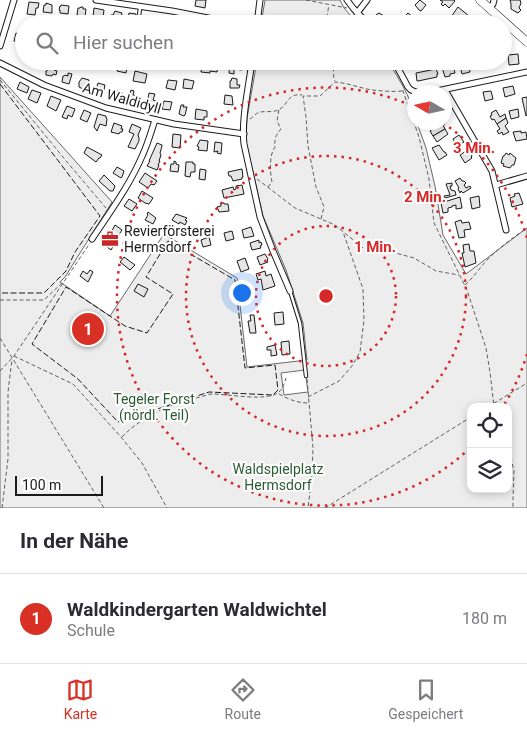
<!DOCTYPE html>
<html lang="de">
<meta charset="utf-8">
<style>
body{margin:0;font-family:Roboto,sans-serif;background:#f7f7f7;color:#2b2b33}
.controls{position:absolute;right:15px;bottom:15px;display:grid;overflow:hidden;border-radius:10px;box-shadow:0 2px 8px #0003}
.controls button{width:45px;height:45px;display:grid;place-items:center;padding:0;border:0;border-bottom:1px solid #e1e1e2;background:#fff;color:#2b2b33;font:25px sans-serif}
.compass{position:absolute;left:407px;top:85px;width:45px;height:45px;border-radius:50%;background:#fff;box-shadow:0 2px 8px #0003;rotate:279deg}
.scale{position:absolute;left:15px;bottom:12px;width:88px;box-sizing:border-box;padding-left:5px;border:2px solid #1a1a1a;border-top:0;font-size:14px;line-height:18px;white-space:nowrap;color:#1a1a1a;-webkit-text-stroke:4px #fff;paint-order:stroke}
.you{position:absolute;left:241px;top:292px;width:18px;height:18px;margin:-12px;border:4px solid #fff;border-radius:50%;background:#1a73e8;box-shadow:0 0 0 8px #1a73e833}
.badge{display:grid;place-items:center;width:32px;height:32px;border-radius:50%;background:#d93025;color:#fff;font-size:16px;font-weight:700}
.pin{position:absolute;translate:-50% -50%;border:2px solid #fff;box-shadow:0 1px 5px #0006}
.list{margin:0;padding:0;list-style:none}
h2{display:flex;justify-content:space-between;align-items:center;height:65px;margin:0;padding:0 20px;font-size:21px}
h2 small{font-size:16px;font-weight:400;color:#7c7c81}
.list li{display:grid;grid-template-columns:32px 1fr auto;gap:15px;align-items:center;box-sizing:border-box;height:90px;padding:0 20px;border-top:1px solid #e1e1e2}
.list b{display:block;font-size:19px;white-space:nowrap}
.list p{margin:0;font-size:16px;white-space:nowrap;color:#7c7c81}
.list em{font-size:16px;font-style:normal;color:#7c7c81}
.icon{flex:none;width:28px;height:28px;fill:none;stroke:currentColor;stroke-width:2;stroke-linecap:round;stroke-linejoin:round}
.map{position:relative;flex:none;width:527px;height:508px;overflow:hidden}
.search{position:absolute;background:#fff;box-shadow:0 2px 8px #0003;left:15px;right:15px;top:15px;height:55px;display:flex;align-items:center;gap:12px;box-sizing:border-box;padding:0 18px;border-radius:28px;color:#7c7c81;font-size:19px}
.sheet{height:155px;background:#fff}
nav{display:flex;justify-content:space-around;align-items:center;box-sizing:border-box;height:70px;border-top:1px solid #e1e1e2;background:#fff;font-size:14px;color:#7c7c81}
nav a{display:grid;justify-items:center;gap:2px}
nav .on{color:#d93025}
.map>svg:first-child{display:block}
.green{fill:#ededed;stroke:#6a6a6a;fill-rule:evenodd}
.building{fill:#e6e6e6;stroke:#1a1a1a}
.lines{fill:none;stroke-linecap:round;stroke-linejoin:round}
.service-casing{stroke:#1a1a1a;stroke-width:4.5}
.minor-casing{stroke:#1a1a1a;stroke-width:7}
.secondary-casing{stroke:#1a1a1a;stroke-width:9}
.path{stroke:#5f5f5f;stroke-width:1;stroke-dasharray:4 2.5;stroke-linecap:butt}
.service{stroke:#fff;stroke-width:2.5}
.minor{stroke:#fff;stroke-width:5}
.secondary{stroke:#fff;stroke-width:8}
.fence{stroke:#1a1a1a;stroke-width:1;stroke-dasharray:6 2.5;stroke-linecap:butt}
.ring{fill:none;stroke:#d62828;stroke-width:2.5;stroke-dasharray:2.5 5}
.labels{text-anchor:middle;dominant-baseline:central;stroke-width:4;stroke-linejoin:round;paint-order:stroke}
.street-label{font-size:14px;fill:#1a1a1a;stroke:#fff}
.poi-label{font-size:14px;fill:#1a1a1a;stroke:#fff;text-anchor:start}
.park-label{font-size:14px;fill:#2b5a34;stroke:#fff}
.centre{fill:#d62828;stroke:#fff;stroke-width:2.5}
.ring-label{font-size:15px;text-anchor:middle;font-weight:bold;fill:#d62828;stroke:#fff;stroke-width:4;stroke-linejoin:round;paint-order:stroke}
</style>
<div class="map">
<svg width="527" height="508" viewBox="0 0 527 508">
<rect width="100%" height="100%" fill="#fff"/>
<g class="green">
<polygon points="265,0 340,0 344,8 358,24 261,24"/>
<path d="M257 61H388C399 80 414 100 414 122L417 123 426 148 435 186 443 235 466 274 527 228V508H0V77L112 202 65 277 60 282 110 316 164 234 237 278 247 367 307 360 303 323 286 270 263 216 246 142 247 118ZM305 370 308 392 284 395 281 373ZM471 407H508V489H471Z"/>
</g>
<g class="building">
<polygon points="196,0 206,0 205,8 195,6"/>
<polygon points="420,0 426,5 421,11 419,10 415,5"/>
<polygon points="440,0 454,0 455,1 449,8 445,4 443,6 441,4 443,2"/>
<polygon points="510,0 520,0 521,3 519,8 521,10 518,13 511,9 511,4"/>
<polygon points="29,2 39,3 38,8 36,8 35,15 27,14"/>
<polygon points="46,3 52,5 52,13 43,12 44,5 46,5"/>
<polygon points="61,5 69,6 68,14 60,13 60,10 59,10 60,6 61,6"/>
<polygon points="81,7 83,7 83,9 86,9 85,17 77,15 78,8 80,8"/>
<polygon points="458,7 469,16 463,24 459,21 457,23 451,17"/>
<polygon points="94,8 104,10 103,18 93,17"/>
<polygon points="115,11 122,13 120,21 110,20 111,15 113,15"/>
<polygon points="129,13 136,14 135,24 127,23"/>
<polygon points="379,13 384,16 386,16 387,20 384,21 383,24 376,22 377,21 375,20 377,16 376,15"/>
<polygon points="408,13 415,19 411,24 408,21 406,23 402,19"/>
<polygon points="19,32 24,34 22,44 14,41 16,33 18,34"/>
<polygon points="518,54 519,64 509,65 508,55"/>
<polygon points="121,61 128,62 126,73 117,71"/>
<polygon points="452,61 455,73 450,74 450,76 445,77 441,64 445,63 445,62 446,61"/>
<polygon points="464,61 468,61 470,72 462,74 459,62"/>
<polygon points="202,62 218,64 217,72 210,71 210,73 201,72"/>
<polygon points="230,64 243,66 242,70 234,69 234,74 229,73"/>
<polygon points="48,65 51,66 51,68 54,68 54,70 57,71 56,75 53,74 52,76 46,75 46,71 47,71"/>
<polygon points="436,69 438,74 437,74 437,77 418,81 417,81 416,73"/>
<polygon points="135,71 147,74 145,83 133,81"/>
<polygon points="68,73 72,74 69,84 62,82 63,76 64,76 65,75 68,76"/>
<polygon points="82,78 89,80 87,89 85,90 79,87 79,82"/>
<polygon points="232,78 237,79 237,85 240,85 239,88 230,88 230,81 231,81"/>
<polygon points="184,79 194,81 192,89 183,88"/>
<polygon points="168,80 177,81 175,90 166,88"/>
<polygon points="20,82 29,87 27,93 17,89"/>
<polygon points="98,83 105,85 103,95 95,93"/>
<polygon points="513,86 515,94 505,97 503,88"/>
<polygon points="32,90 41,93 37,103 28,99"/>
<polygon points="114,90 122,92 121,95 123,95 122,99 120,98 120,100 112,98"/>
<polygon points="131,90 134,91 133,95 138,96 137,103 128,101"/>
<polygon points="491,91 493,99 485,101 483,92"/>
<polygon points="149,93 155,94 153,100 159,102 156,110 146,108"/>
<polygon points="225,95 232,96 233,105 224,104"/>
<polygon points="51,96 61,100 56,111 47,106"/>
<polygon points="527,97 527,115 526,116 522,98"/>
<polygon points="164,101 172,102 170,110 162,109"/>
<polygon points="181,105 184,105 183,107 187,107 185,115 184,116 179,114"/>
<polygon points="67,106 75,109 72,117 68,115 67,119 62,117"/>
<polygon points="196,109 207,111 207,117 204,117 204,120 195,119"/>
<polygon points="518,109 519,117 511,119 509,111"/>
<polygon points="84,110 91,113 87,122 80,119"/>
<polygon points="496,110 500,117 505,114 506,118 497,124 494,119 492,120 490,116 492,115 491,113"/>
<polygon points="98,114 106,116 106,118 107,119 106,126 100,124 97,131 94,127"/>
<polygon points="506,118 508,123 505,126 509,132 503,135 502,132 499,134 497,131 500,129 497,124"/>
<polygon points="114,123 122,126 121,129 123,129 122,132 120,132 119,134 111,132"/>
<polygon points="442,123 445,129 433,136 430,131"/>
<polygon points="132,124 141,128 138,135 139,138 139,141 135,149 128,147 134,134 129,132"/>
<polygon points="445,129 448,134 437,142 433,136"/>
<polygon points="521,131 521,133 526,132 527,139 516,141 513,132"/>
<polygon points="173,134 181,135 180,148 172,147"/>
<polygon points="459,135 464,142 457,146 453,139"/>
<polygon points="200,140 208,141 207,151 198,150 199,147 197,146"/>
<polygon points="215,142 222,143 221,154 217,153 218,151 214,152"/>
<polygon points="157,143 162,145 162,146 160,153 161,155 159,161 160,161 158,165 159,165 157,170 147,166 150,161 149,161"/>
<polygon points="439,145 444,152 445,152 447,155 439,160 432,148"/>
<polygon points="87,147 102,155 100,158 99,158 96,162 84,153"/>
<polygon points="469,149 472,156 471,157 472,158 465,163 460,155"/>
<polygon points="506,153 509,155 510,153 516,158 514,165 512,165 510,168 503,166 504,164 501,163 503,156 504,156"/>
<polygon points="174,161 176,162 176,164 179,165 178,172 170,171 171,164 174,164"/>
<polygon points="186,162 193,162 193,164 195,164 195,172 191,172 190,177 185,176"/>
<polygon points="117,167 124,171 122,177 121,178 113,173"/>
<polygon points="200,169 206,170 205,180 199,179"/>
<polygon points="242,169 243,177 242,177 242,179 233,181 231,176 229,176 228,172"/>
<polygon points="145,173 157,181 154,185 151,184 148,188 139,182"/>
<polygon points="104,175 115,186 113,191 110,191 99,181"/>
<polygon points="460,178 462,181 464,181 466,183 464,185 466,188 470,186 471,188 463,193 461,191 460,193 458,189 459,188 455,181"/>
<polygon points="452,183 452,186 450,186 451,190 455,191 456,195 445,198 444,196 450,195 446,184"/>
<polygon points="242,185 244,194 224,198 222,190 233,187 234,190 236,189 236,186"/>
<polygon points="142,191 153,198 149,204 145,203 138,198"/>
<polygon points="519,193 523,204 512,207 510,198 515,196 514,194"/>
<polygon points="479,196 480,207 472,209 470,198"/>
<polygon points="460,197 462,208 456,209 456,205 452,206 452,207 448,208 448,212 443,213 441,203"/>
<polygon points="129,199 137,204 132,211 124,206"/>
<polygon points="221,203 224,203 224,204 228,204 229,211 219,212 217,207 221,206"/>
<polygon points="148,212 156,218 153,224 145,220 148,215 147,214"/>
<polygon points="176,214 187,218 185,220 187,221 185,225 180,222 179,224 172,220"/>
<polygon points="461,220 462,223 469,222 471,229 464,230 465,237 459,238 455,222"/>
<polygon points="115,225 122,230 118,236 116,235 111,243 107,240"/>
<polygon points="251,227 254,236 244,238 242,230"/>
<polygon points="232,231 234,239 226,241 224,233"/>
<polygon points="209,237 211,245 203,247 201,240"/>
<polygon points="105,239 114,245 111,250 102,243"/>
<polygon points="259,240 259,243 261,242 262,245 260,246 261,248 252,250 250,243"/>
<polygon points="469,244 470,251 474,251 476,263 465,267 462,253 464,253 463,245"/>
<polygon points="265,254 268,259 267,260 268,262 260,265 257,257"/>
<polygon points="124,257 135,265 130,270 120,262"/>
<polygon points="245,258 249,269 241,272 237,261"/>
<polygon points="90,270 93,272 88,282 80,276 83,271 87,274"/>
<polygon points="265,271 266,276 271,274 275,286 263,290 261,279 258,280 256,274"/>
<polygon points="138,284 148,289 144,297 134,291"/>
<polygon points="283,312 284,324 275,325 274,313"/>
<polygon points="250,315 254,315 256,333 250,333 248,321 251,321"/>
<polygon points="289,341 290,354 282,355 281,342"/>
<polygon points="275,345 277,355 271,356 271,350 267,350 267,347"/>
</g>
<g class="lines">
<g class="service-casing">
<g id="service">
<polyline points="138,24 140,8"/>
<polyline points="290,291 300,323 306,376"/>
</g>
</g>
<g class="minor-casing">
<g id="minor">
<polyline points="96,0 172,11 239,24"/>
<polyline points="347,0 353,8 368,24"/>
<polyline points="489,9 493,4 494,0"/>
<polyline points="357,13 367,0"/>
<polyline points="257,24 260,0"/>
<polyline points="0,46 14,0"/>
<path d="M252 61C249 86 241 120 244 144L260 217 273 251 290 291"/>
<polyline points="394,61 408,87 411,90 416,92"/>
<polyline points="0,63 44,85 106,108 174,124 244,134"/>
<polyline points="445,90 492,171 506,230"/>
<polyline points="432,92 527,72"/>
<polyline points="496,185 527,176"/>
<path d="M92 239C110 212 130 185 143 154 148 143 151 132 155 120"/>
</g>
</g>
<g class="secondary-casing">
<polyline id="secondary" points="480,0 527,42"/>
</g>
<g class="path">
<polyline points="306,0 347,8"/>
<polyline points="327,24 326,21 329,5"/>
<path d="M332 61C335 68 332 75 335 81"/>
<polyline points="0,80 67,162 106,208"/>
<polyline points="403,90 403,91 419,137 429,179 434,223 467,290 486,348 490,372 494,407"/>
<path d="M250 119C253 117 256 113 260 112 266 111 274 113 280 109 289 103 288 93 302 95"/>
<polyline points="257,179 295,208 335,225 363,248 388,251 414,258 436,271 459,275"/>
<path d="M268 187 272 182C270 172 269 155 275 147 274 140 276 134 281 129L277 121 279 109"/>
<path d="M321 219 324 207 316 187 308 146 306 117 303 96H320L335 82C348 83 360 88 372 90 382 91 392 92 402 91"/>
<path d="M465 285C473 278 479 269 486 261 499 248 512 238 527 228"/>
<polyline points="0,300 44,300 64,281"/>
<polyline points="0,338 104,508"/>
<polyline points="14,356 73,384 121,437 142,463 167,508"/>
<polyline points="0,371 14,356 90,243"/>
<polyline points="307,379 313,448 312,474 308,508"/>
<path d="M279 394C288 399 297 403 308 403"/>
<polyline points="308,397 339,381 352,366 360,352 364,320 363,289 343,232"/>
<polyline points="488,407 527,383"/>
<path d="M122 437C141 417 170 404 196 398 201 397 206 395 211 394 230 394 260 401 276 394 282 391 284 385 286 378"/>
<polyline points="508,445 514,471 513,498 513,508"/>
<polyline points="2,508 8,459 8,392 12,359"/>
<polyline points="325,508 471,417"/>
</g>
<use href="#service" class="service"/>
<use href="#minor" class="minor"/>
<use href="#secondary" class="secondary"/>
<g class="fence">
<polyline points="0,84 100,216 75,252 66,271 44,293 0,293"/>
<polygon points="168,241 235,280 245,368 275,365 278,390 273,395 209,392 118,422 78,379 32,344 66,287 125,326 147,333 173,294 146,277"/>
</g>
</g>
<g class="ring">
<circle cx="326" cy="296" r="70"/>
<circle cx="326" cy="296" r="140"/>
<path d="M527 354A209 209 0 0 1 504 405M470 448A209 209 0 1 1 414 107M443 123A209 209 0 0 1 527 238"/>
</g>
<defs>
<g id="office-bare" transform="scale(1.35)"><path d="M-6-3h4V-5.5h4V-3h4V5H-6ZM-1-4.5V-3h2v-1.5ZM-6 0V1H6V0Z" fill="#c62828" stroke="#fff" stroke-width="2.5" paint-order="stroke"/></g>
</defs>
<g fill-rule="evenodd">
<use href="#office-bare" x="110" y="239"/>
</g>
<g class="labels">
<g class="street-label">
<text transform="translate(122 98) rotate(16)">Am Waldidyll</text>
</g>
<g class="poi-label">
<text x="124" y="231">Revierförsterei<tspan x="124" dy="16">Hermsdorf</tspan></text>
</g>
<g class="park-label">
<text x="154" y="399">Tegeler Forst<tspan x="154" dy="16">(nördl. Teil)</tspan></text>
<text x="278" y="469">Waldspielplatz<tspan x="278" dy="16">Hermsdorf</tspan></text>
</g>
</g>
<circle cx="326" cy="296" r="8" class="centre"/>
<g class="ring-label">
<text x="474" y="153">3 Min.</text>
<text x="425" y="202">2 Min.</text>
<text x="375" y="252">1 Min.</text>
</g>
</svg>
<div class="controls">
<button><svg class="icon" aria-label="locate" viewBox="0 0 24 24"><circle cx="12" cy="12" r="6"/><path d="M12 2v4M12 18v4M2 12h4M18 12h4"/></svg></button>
<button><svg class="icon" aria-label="layers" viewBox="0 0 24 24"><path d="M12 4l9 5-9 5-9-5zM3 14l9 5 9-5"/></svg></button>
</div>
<svg class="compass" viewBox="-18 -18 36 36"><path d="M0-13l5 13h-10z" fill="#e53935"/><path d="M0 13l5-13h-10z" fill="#7c7c81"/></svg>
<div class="scale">100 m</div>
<div class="you"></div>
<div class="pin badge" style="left:88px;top:329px">1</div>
<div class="search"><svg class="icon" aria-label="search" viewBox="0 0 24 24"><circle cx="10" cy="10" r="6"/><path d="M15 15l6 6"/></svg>Hier suchen</div>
</div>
<section class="sheet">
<h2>In der Nähe<small></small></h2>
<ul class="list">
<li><span class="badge">1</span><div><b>Waldkindergarten Waldwichtel</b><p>Schule</p></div><em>180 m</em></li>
</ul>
</section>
<nav>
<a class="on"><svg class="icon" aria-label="map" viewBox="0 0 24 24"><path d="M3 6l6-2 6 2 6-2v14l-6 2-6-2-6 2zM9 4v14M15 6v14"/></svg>Karte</a>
<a><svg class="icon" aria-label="directions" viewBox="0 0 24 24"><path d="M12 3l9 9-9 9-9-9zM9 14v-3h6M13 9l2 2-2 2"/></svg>Route</a>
<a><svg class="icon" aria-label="saved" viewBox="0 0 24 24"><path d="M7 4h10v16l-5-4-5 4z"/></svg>Gespeichert</a>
</nav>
